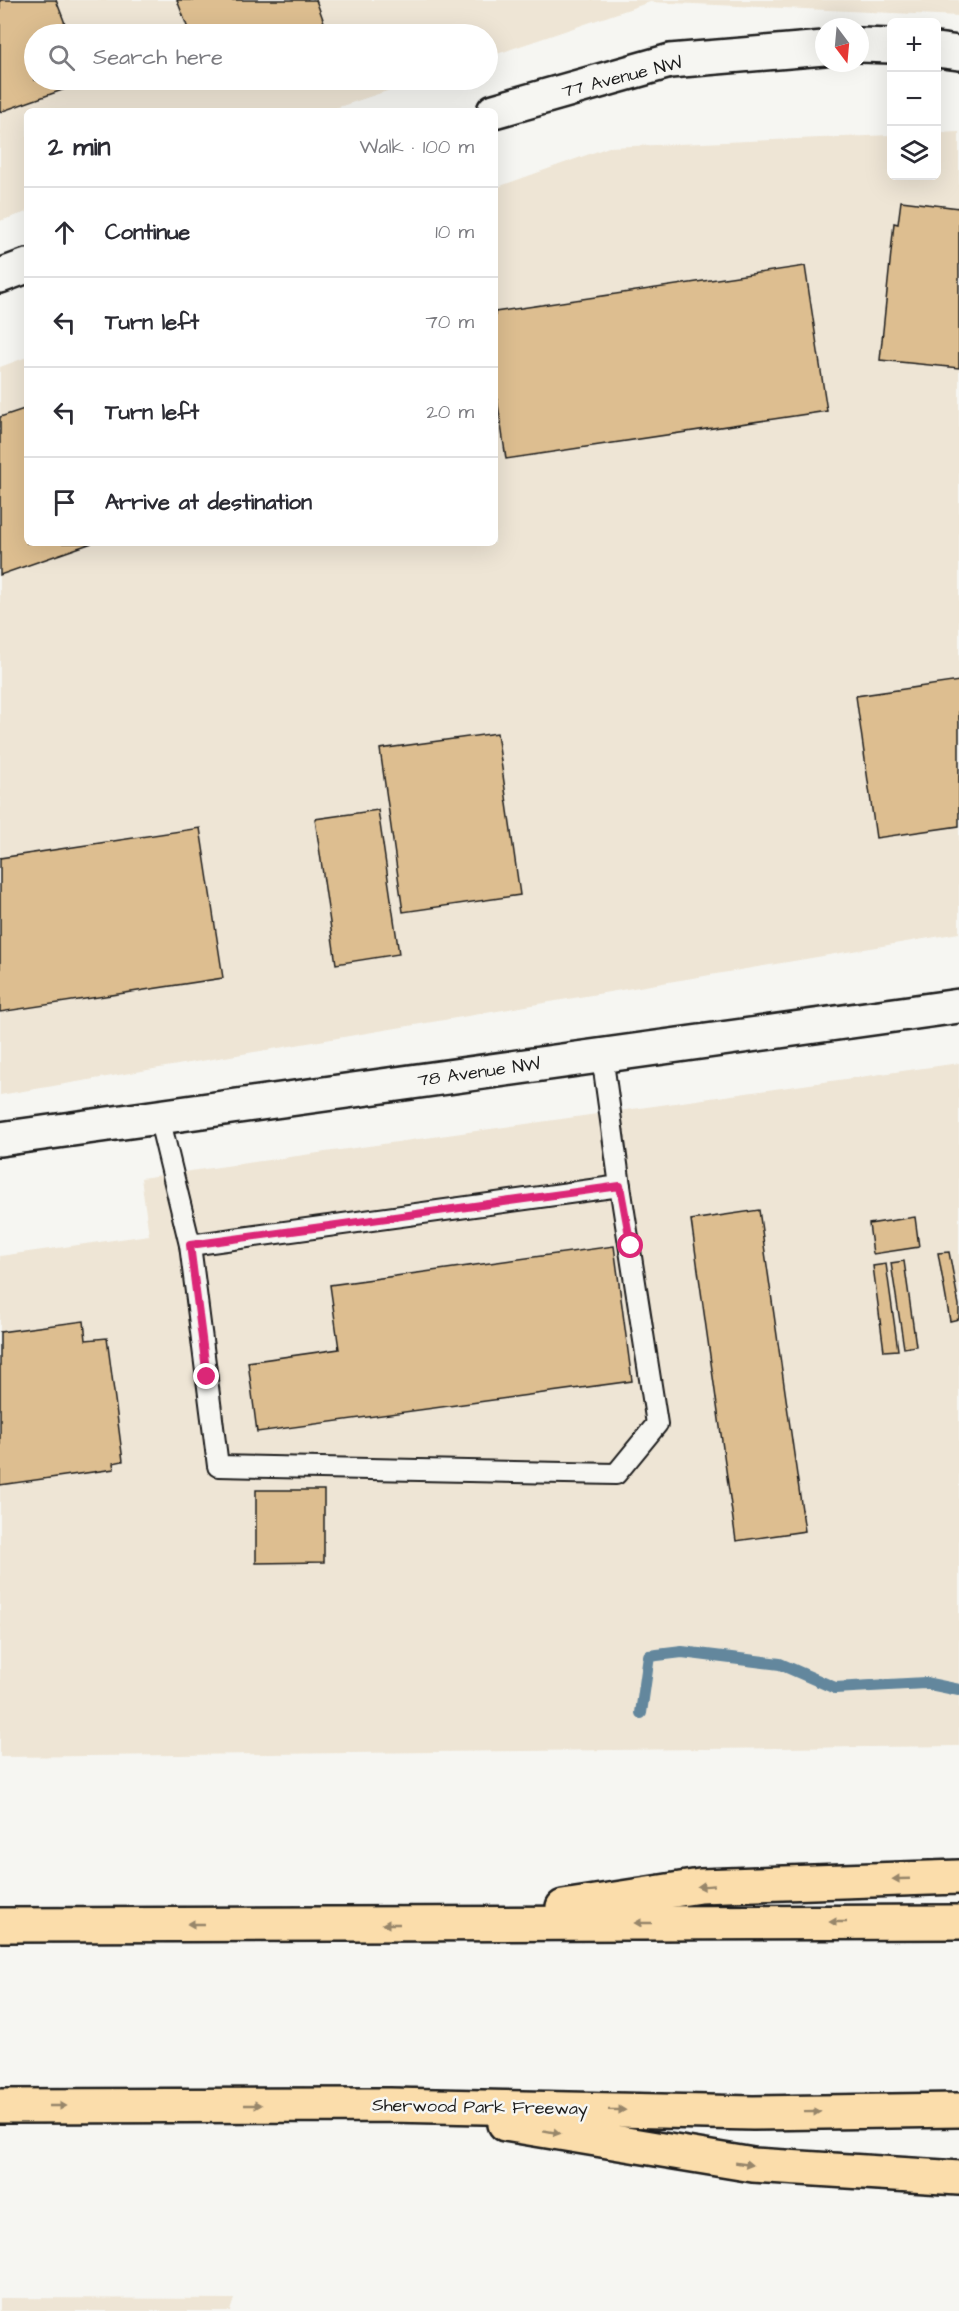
<!DOCTYPE html>
<meta charset="utf-8">
<style>
body{margin:0;font-family:"Architects Daughter",sans-serif;background:#f7f7f7;color:#2b2b33}
.controls{position:absolute;right:18px;top:18px;display:grid;overflow:hidden;border-radius:9px;box-shadow:0 6px 24px #0002}
.controls button{width:54px;height:54px;display:grid;place-items:center;padding:0;border:0;border-bottom:2px solid #e1e1e2;background:#fff;color:#2b2b33;font:30px sans-serif}
.compass{position:absolute;left:815px;top:18px;width:54px;height:54px;border-radius:50%;background:#fff;box-shadow:0 6px 24px #0002;rotate:164deg}
.stop{position:absolute;width:18px;height:18px;margin:-14px;border:4px solid #db2777;border-radius:50%;background:#fff}
.stop.end{background:#db2777;border-color:#fff;box-shadow:0 2px 6px #0008}
.list{margin:0;padding:0;list-style:none}
h2{display:flex;justify-content:space-between;align-items:center;height:78px;margin:0;padding:0 24px;font-size:26px}
h2 small{font-size:20px;font-weight:400;color:#7c7c81}
.list li{display:grid;grid-template-columns:39px 1fr auto;gap:18px;align-items:center;box-sizing:border-box;height:90px;padding:0 24px;border-top:2px solid #e1e1e2}
.list b{display:block;font-size:22px;white-space:nowrap}
.list em{font-size:20px;font-style:normal;color:#7c7c81}
.icon{flex:none;width:33px;height:33px;fill:none;stroke:currentColor;stroke-width:2;stroke-linecap:round;stroke-linejoin:round}
.map{position:relative;flex:none;width:959px;height:2311px;overflow:hidden}
.search{position:absolute;background:#fff;box-shadow:0 6px 24px #0002;left:24px;top:24px;width:474px;height:66px;display:flex;align-items:center;gap:15px;box-sizing:border-box;padding:0 21px;border-radius:33px;color:#7c7c81;font-size:22px}
.panel{position:absolute;background:#fff;box-shadow:0 6px 24px #0002;left:24px;top:108px;width:474px;height:438px;border-radius:9px}
.map>svg:first-child{display:block}
.built{fill:#eee5d5}
.lines{fill:none;stroke-linecap:round;stroke-linejoin:round}
.stream{stroke:#63879d;stroke-width:12}
.building{fill:#ddbe90;stroke:#1c1c1c;stroke-width:1.5}
.service-casing{stroke:#1c1c1c;stroke-width:24}
.minor-casing{stroke:#1c1c1c;stroke-width:38}
.motorway-casing{stroke:#1c1c1c;stroke-width:38}
.service{stroke:#f6f6f2;stroke-width:20}
.minor{stroke:#f6f6f2;stroke-width:33}
.motorway{stroke:#fbddab;stroke-width:33}
.oneway{fill:#97866b}
.route{stroke:#db2777;stroke-width:8}
.labels{text-anchor:middle;dominant-baseline:central;stroke-width:5;stroke-linejoin:round;paint-order:stroke}
.street-label{font-size:18px;fill:#1c1c1c;stroke:#f6f6f2}
</style>
<div class="map">
<svg width="959" height="2311" viewBox="0 0 959 2311">
<rect width="100%" height="100%" fill="#f6f6f2"/>
<filter id="ink" filterUnits="userSpaceOnUse"><feTurbulence type="fractalNoise" baseFrequency=".0167" numOctaves="2"/><feDisplacementMap in="SourceGraphic" scale="12" xChannelSelector="R" yChannelSelector="G"/><feConvolveMatrix kernelMatrix="1 2 1 2 8 2 1 2 1" color-interpolation-filters="sRGB"/></filter>
<g filter="url(#ink)">
<g class="built">
<polygon points="0,0 959,0 959,16 650,2 488,57 488,34 34,34 34,80 420,80 327,111 27,111 27,212 0,221"/>
<polygon points="959,132 959,933 0,1095 0,367 27,357 27,543 495,543 495,188 609,147 891,135 892,176 936,176 937,133"/>
<polygon points="959,1063 959,1746 0,1757 0,1256 149,1235 141,1178"/>
<polygon points="0,2298 234,2299 230,2311 0,2311"/>
</g>
<g class="lines">
<polyline class="stream" points="641,1713 649,1656 682,1652 780,1664 835,1688 925,1683 959,1690"/>
</g>
<g class="building">
<polygon points="0,0 56,0 69,34 34,34 34,80 84,80 85,82 0,112"/>
<polygon points="177,0 316,0 328,33 190,34"/>
<polygon points="901,201 959,208 959,368 880,360 894,223 898,224"/>
<polygon points="805,266 827,411 506,459 495,384 495,312"/>
<polygon points="27,408 27,543 92,543 0,575 0,417"/>
<polygon points="959,681 959,826 876,838 856,696"/>
<polygon points="497,733 520,895 403,912 380,749"/>
<polygon points="378,810 399,954 336,964 315,819"/>
<polygon points="200,828 223,978 0,1012 0,858"/>
<polygon points="759,1210 805,1531 736,1541 691,1220"/>
<polygon points="915,1217 919,1247 873,1254 869,1224"/>
<polygon points="614,1246 632,1381 257,1432 248,1362 339,1349 330,1285"/>
<polygon points="949,1252 959,1305 959,1319 950,1321 938,1253"/>
<polygon points="904,1261 916,1346 904,1348 891,1263"/>
<polygon points="886,1264 898,1350 884,1351 873,1266"/>
<polygon points="84,1321 86,1340 107,1338 123,1461 113,1463 114,1469 0,1485 0,1332"/>
<polygon points="256,1490 324,1490 324,1562 256,1563"/>
</g>
<g class="lines">
<g class="service-casing">
<g id="service">
<polyline points="159,1117 190,1245 620,1186 602,1055"/>
<polyline points="190,1245 218,1466 616,1474 657,1424 620,1186"/>
</g>
</g>
<g class="minor-casing">
<g id="minor">
<polyline points="860,45 892,46"/>
<polyline points="936,50 959,53"/>
<polyline points="494,111 670,61 824,48"/>
<polyline points="0,276 27,266"/>
<polyline points="0,1139 959,1006"/>
</g>
</g>
<g class="motorway-casing">
<g id="motorway">
<polyline points="563,1907 700,1886 959,1877"/>
<polyline points="0,1925 959,1922"/>
<polyline points="0,2106 390,2105 753,2113 959,2110"/>
<polyline points="505,2124 753,2165 959,2178"/>
</g>
</g>
<use href="#service" class="service"/>
<use href="#minor" class="minor"/>
<use href="#motorway" class="motorway"/>
</g>
<defs><path id="oneway-solid" d="M-6-.8H1V-3.2L6.5 0L1 3.2V.8H-6Z" transform="scale(1.5)"/></defs>
<g class="oneway">
<use href="#oneway-solid" transform="translate(901 1879) rotate(178)"/>
<use href="#oneway-solid" transform="translate(706 1886) rotate(176)"/>
<use href="#oneway-solid" transform="translate(838 1922) rotate(180)"/>
<use href="#oneway-solid" transform="translate(643 1923) rotate(180)"/>
<use href="#oneway-solid" transform="translate(196 1924) rotate(180)"/>
<use href="#oneway-solid" transform="translate(391 1924) rotate(180)"/>
<use href="#oneway-solid" transform="translate(253 2105)"/>
<use href="#oneway-solid" transform="translate(58 2106)"/>
<use href="#oneway-solid" transform="translate(617 2110) rotate(1)"/>
<use href="#oneway-solid" transform="translate(812 2112) rotate(-1)"/>
<use href="#oneway-solid" transform="translate(552 2132) rotate(10)"/>
<use href="#oneway-solid" transform="translate(744 2164) rotate(9)"/>
</g>
</g>
<g class="lines" filter="url(#ink)">
<polyline class="route" points="207,1377 190,1245 620,1186 631,1246"/>
</g>
<g class="labels">
<g class="street-label">
<text transform="translate(622 77) rotate(-14)">77 Avenue NW</text>
<text transform="translate(479 1072) rotate(-8)">78 Avenue NW</text>
<text transform="translate(480 2107) rotate(1)">Sherwood Park Freeway</text>
</g>
</g>
</svg>
<div class="controls">
<button>+</button>
<button>−</button>
<button><svg class="icon" aria-label="layers" viewBox="0 0 24 24"><path d="M12 4l9 5-9 5-9-5zM3 14l9 5 9-5"/></svg></button>
</div>
<svg class="compass" viewBox="-18 -18 36 36"><path d="M0-13l5 13h-10z" fill="#e53935"/><path d="M0 13l5-13h-10z" fill="#7c7c81"/></svg>
<div class="stop" style="left:631px;top:1246px"></div>
<div class="stop end" style="left:207px;top:1377px"></div>
<div class="search"><svg class="icon" aria-label="search" viewBox="0 0 24 24"><circle cx="10" cy="10" r="6"/><path d="M15 15l6 6"/></svg>Search here</div>
<section class="panel">
<h2>2 min<small>Walk · 100 m</small></h2>
<ul class="list">
<li><svg class="icon" aria-label="ahead" viewBox="0 0 24 24"><path d="M12 20V5M6 11l6-6 6 6"/></svg><div><b>Continue</b></div><em>10 m</em></li>
<li><svg class="icon" aria-label="left" viewBox="0 0 24 24"><path d="M17 20v-9H6M10 6l-5 5 5 5"/></svg><div><b>Turn left</b></div><em>70 m</em></li>
<li><svg class="icon" aria-label="left" viewBox="0 0 24 24"><path d="M17 20v-9H6M10 6l-5 5 5 5"/></svg><div><b>Turn left</b></div><em>20 m</em></li>
<li><svg class="icon" aria-label="arrive" viewBox="0 0 24 24"><path d="M6 21V4h12l-3 4 3 4H6"/></svg><div><b>Arrive at destination</b></div></li>
</ul>
</section>
</div>
